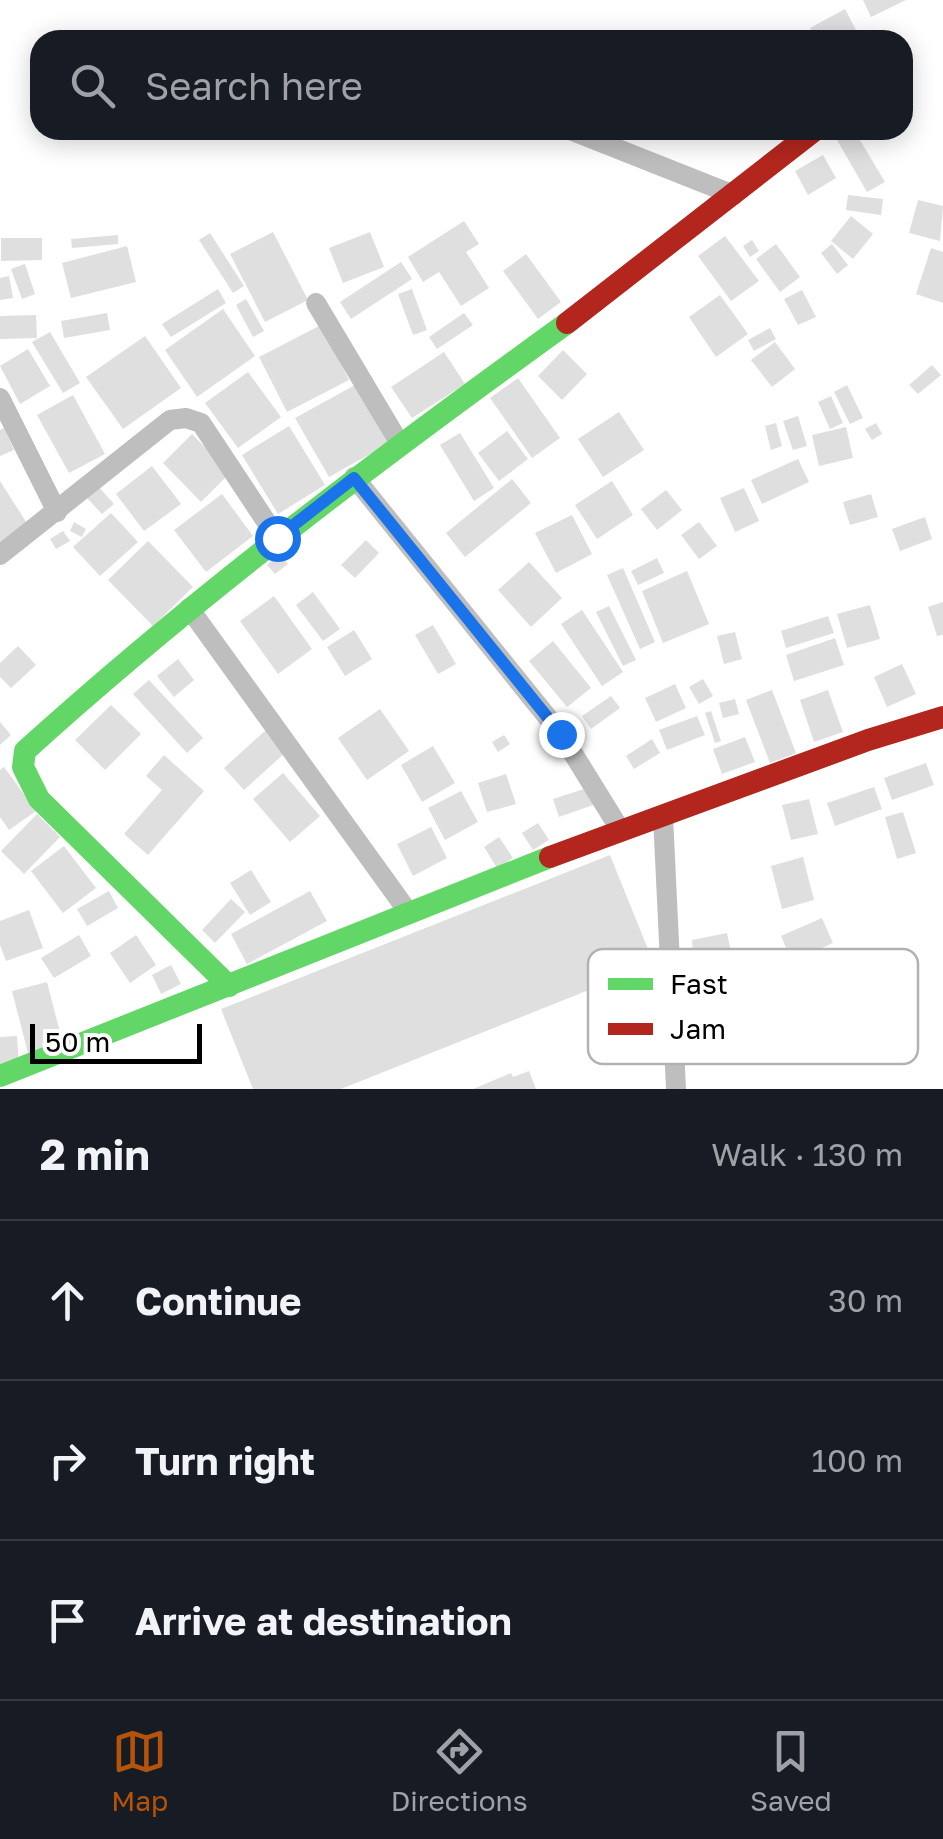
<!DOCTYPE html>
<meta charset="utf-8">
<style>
body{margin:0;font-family:"Golos Text",sans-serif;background:#242831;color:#f1f3f6}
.scale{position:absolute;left:30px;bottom:25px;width:172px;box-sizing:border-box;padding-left:10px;border:5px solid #000;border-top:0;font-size:28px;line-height:35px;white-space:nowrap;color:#000;-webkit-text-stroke:8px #fff;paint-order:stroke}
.stop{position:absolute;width:30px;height:30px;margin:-22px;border:8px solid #1a73e8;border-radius:50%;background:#fff}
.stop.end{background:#1a73e8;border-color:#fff;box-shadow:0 2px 10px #0008}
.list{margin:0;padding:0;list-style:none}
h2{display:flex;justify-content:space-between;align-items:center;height:130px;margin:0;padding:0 40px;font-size:42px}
h2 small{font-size:32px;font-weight:400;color:#9ea1a6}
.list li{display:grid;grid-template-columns:65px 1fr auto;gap:30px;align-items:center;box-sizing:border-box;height:160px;padding:0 40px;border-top:2px solid #363941}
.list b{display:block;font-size:38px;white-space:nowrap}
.list em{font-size:32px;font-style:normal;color:#9ea1a6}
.icon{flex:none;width:55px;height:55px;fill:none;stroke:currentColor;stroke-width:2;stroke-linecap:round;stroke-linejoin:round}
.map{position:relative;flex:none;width:943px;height:1089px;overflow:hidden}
.search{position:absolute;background:#171b24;box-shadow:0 5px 25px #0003;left:30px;right:30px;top:30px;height:110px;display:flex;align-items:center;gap:25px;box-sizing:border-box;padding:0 35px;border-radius:30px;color:#9ea1a6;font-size:38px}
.sheet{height:610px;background:#171b24}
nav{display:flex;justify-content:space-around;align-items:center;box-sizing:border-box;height:140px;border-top:2px solid #363941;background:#171b24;font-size:28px;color:#9ea1a6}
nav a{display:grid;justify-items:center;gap:5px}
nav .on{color:#b45309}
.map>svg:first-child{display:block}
.building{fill:#dfdfdf}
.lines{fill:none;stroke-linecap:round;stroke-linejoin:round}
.street{stroke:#bebebe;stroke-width:20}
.fast{stroke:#63d668;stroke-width:22}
.jam{stroke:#b3261e;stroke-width:22}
.route{stroke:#1a73e8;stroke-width:12}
.key{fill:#fff;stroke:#b2b2b2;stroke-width:2.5}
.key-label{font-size:28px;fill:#000}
</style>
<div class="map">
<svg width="943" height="1089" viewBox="0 0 943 1089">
<rect width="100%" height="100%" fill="#fff"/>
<g class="building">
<polygon points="863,0 906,0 871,17"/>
<polygon points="845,9 856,30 838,40 817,40 810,28"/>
<polygon points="854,130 885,182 867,192 837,140"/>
<polygon points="823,155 836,178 808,195 795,171"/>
<polygon points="848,195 883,199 881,215 846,210"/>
<polygon points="918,200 943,206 940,241 909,233"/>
<polygon points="851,216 873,234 853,259 831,241"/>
<polygon points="464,221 479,244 466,252 489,288 461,306 439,272 423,282 408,257"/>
<polygon points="273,232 308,300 265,322 230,254"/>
<polygon points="370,232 384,267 343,283 329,248"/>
<polygon points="210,233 244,286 233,293 199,240"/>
<polygon points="118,235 118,244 72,248 71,239"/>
<polygon points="725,236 759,281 731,301 698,256"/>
<polygon points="1,238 42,238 42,260 1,261"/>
<polygon points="752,240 759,251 750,257 743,246"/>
<polygon points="776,244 800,277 780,292 756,259"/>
<polygon points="832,244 848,265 837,274 821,253"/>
<polygon points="127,246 136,282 71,298 62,263"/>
<polygon points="931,248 943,252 943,303 916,294"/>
<polygon points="526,254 561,302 538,319 503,271"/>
<polygon points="401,262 412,279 351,319 340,302"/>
<polygon points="25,264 35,294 22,299 11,269"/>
<polygon points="9,276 13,298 0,300 0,278"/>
<polygon points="218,289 226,303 171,337 162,324"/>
<polygon points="412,289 427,330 413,335 398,294"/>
<polygon points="802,290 816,317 798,325 784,299"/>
<polygon points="720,295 748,334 716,357 689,317"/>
<polygon points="246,299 264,331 253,337 236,305"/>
<polygon points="223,309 255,356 197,397 165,350"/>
<polygon points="107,313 110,330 64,338 61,321"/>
<polygon points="464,313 473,325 437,349 429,337"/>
<polygon points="36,315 37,338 0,339 0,316"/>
<polygon points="321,325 349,380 287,412 259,357"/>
<polygon points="770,328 776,339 754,351 748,340"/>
<polygon points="50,332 80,383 63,393 32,342"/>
<polygon points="145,336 181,388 123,429 86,377"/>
<polygon points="775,342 795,369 772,387 751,360"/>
<polygon points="28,349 50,386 20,404 0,366"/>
<polygon points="563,350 587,374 562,400 538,376"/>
<polygon points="444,352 465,384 412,418 391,387"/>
<polygon points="932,365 941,375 918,394 909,385"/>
<polygon points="248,372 281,417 238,448 205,403"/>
<polygon points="518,378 560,438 532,458 490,398"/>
<polygon points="355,385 388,444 329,477 295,418"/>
<polygon points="847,385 863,418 850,424 834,392"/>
<polygon points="73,395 105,454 69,473 37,415"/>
<polygon points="831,396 843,423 830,429 818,402"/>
<polygon points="619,412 644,450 603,477 578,439"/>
<polygon points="798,416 807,446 793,450 783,421"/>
<polygon points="776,423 782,446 771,450 765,426"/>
<polygon points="876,423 882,434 872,440 865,429"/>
<polygon points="289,426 325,485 278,514 242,455"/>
<polygon points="846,427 853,458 819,466 812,435"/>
<polygon points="4,428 14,450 0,456 0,430"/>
<polygon points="507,431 528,459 499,481 478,453"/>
<polygon points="460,433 494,488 474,501 440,445"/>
<polygon points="192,434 230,473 201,502 163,463"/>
<polygon points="798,459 809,482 762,504 751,480"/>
<polygon points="152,466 181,504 144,531 116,494"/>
<polygon points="512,479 531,503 465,557 446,533"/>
<polygon points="0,481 28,525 0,543"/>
<polygon points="612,481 633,515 597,539 575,505"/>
<polygon points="98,486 114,504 102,514 86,497"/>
<polygon points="744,488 759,521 735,532 720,498"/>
<polygon points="666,490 682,510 657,530 641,509"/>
<polygon points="222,494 253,536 206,572 174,530"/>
<polygon points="871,494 878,517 850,525 843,502"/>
<polygon points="111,513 138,542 100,576 73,547"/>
<polygon points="572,515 592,554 556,573 535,533"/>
<polygon points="925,517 932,539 900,551 892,529"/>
<polygon points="74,522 86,529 82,537 70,531"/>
<polygon points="699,522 717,546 699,559 681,535"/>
<polygon points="63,531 70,541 56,549 50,539"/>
<polygon points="366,540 379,553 355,578 341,565"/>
<polygon points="148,541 193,587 153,626 108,580"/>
<polygon points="280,554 288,564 275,574 267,565"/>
<polygon points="657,558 664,573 638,585 631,571"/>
<polygon points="529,562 562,598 531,627 498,590"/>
<polygon points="623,568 655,642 640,649 607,575"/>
<polygon points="687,571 709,624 663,643 642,591"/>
<polygon points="313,592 340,629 323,641 296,605"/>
<polygon points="274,596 312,649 278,674 240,621"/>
<polygon points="943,602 943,635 937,636 928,607"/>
<polygon points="870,605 880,639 847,648 837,614"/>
<polygon points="609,606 636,660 623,666 596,612"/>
<polygon points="582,610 623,672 602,686 561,624"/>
<polygon points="828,616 834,633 786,648 781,631"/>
<polygon points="433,625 456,664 438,674 415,635"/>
<polygon points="354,630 372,659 345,676 327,647"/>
<polygon points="735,632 742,659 724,664 717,636"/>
<polygon points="835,638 844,665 794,681 786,655"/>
<polygon points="553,641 591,688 567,707 529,661"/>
<polygon points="18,646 36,665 11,688 0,677 0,663"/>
<polygon points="178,659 194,680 174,697 157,676"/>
<polygon points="902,664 916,694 887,707 874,677"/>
<polygon points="703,679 713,696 699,704 689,687"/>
<polygon points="149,680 203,738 187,753 133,694"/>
<polygon points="675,684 686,708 656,722 645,698"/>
<polygon points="772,690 796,753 770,763 746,700"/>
<polygon points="828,690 843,732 814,742 800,700"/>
<polygon points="611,696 620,708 591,729 582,716"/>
<polygon points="735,699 739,714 723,718 719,703"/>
<polygon points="111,705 141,734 105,770 75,740"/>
<polygon points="380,709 409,751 367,780 338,738"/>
<polygon points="711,711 721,741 715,743 705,713"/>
<polygon points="697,716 705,735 667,750 659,730"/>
<polygon points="0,722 11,735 0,745"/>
<polygon points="266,730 286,752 244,790 224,768"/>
<polygon points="504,735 510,744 498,752 492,742"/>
<polygon points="745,737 755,762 722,774 713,749"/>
<polygon points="652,739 660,753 634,769 626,756"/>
<polygon points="433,746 455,783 422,802 401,765"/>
<polygon points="164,755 204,791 148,855 124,834 162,790 146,776"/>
<polygon points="926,763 934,785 892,800 884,778"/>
<polygon points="4,767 36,811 9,830 0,817 0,770"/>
<polygon points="283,773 320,816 290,842 253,799"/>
<polygon points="506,774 516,804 487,812 478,783"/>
<polygon points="874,787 882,809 835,826 827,803"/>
<polygon points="587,788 593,805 559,817 553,799"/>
<polygon points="461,791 478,822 445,840 428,808"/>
<polygon points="809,799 818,834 791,840 782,805"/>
<polygon points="903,812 916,853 897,859 885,817"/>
<polygon points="37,814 60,837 24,874 1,851"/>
<polygon points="538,823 549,840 533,850 522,833"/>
<polygon points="431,827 447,858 413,876 397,844"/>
<polygon points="499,837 513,858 497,868 484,847"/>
<polygon points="64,846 96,888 63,913 31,871"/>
<polygon points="610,855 654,964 341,1089 253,1089 221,1009"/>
<polygon points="803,857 814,900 782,909 771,866"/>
<polygon points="251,870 271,902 250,915 230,883"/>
<polygon points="109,891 118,908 87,926 77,909"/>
<polygon points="310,891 327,921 247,964 231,934"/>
<polygon points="231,899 245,912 215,943 202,930"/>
<polygon points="29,910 43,948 6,961 0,945 0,921"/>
<polygon points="822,918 833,943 792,961 781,936"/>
<polygon points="727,933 745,1017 697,1026 692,940"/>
<polygon points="79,935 91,956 54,978 41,958"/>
<polygon points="136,935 156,965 130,983 110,953"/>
<polygon points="171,965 181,984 161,994 152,975"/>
<polygon points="47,982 63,1044 28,1053 12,991"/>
<polygon points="17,1036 19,1066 0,1068 0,1037"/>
<polygon points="529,1071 536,1089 473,1089 511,1073 513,1077"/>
</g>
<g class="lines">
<g class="street">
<polyline points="570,130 734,195"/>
<polyline points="316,303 400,444"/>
<polyline points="0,398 57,512"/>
<polyline points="354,477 561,734 621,831"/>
<polyline points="0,555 170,420 186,418 201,423 277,538"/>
<polyline points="189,608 409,913"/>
<polyline points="663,816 676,1089"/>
</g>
<g class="fast">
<path d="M229 986 39 799 23 767 25 751C196 596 380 458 567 323"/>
<polyline points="0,1076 550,857"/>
</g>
<g class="jam">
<polyline points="567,323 815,130"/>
<polyline points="550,857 868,740 943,717"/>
</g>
</g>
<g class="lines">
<polyline class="route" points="277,538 354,478 561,734"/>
</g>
<rect x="588" y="949" width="330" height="115" rx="15" class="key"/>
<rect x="608" y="978" width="45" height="12" fill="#63d668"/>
<rect x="608" y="1023" width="45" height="12" fill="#b3261e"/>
<g class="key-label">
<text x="670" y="994">Fast</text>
<text x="670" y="1039">Jam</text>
</g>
</svg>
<div class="scale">50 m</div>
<div class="stop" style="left:277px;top:538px"></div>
<div class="stop end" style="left:561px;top:734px"></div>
<div class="search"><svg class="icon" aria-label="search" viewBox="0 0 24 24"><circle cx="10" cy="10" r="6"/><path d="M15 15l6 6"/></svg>Search here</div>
</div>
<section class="sheet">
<h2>2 min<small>Walk · 130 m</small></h2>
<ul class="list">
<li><svg class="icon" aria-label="ahead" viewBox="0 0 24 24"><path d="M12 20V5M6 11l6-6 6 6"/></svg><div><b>Continue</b></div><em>30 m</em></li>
<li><svg class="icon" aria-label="right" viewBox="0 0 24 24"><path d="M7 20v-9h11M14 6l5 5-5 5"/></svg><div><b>Turn right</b></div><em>100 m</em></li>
<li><svg class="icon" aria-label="arrive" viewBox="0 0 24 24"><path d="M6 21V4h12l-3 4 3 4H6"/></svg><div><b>Arrive at destination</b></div></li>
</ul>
</section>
<nav>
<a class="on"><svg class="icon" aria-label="map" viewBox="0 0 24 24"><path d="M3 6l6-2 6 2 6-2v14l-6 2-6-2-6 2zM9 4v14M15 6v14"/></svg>Map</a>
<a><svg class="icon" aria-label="directions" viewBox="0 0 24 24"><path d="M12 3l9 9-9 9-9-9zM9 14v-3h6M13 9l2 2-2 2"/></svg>Directions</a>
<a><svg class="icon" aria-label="saved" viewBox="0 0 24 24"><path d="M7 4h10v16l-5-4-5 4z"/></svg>Saved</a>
</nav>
